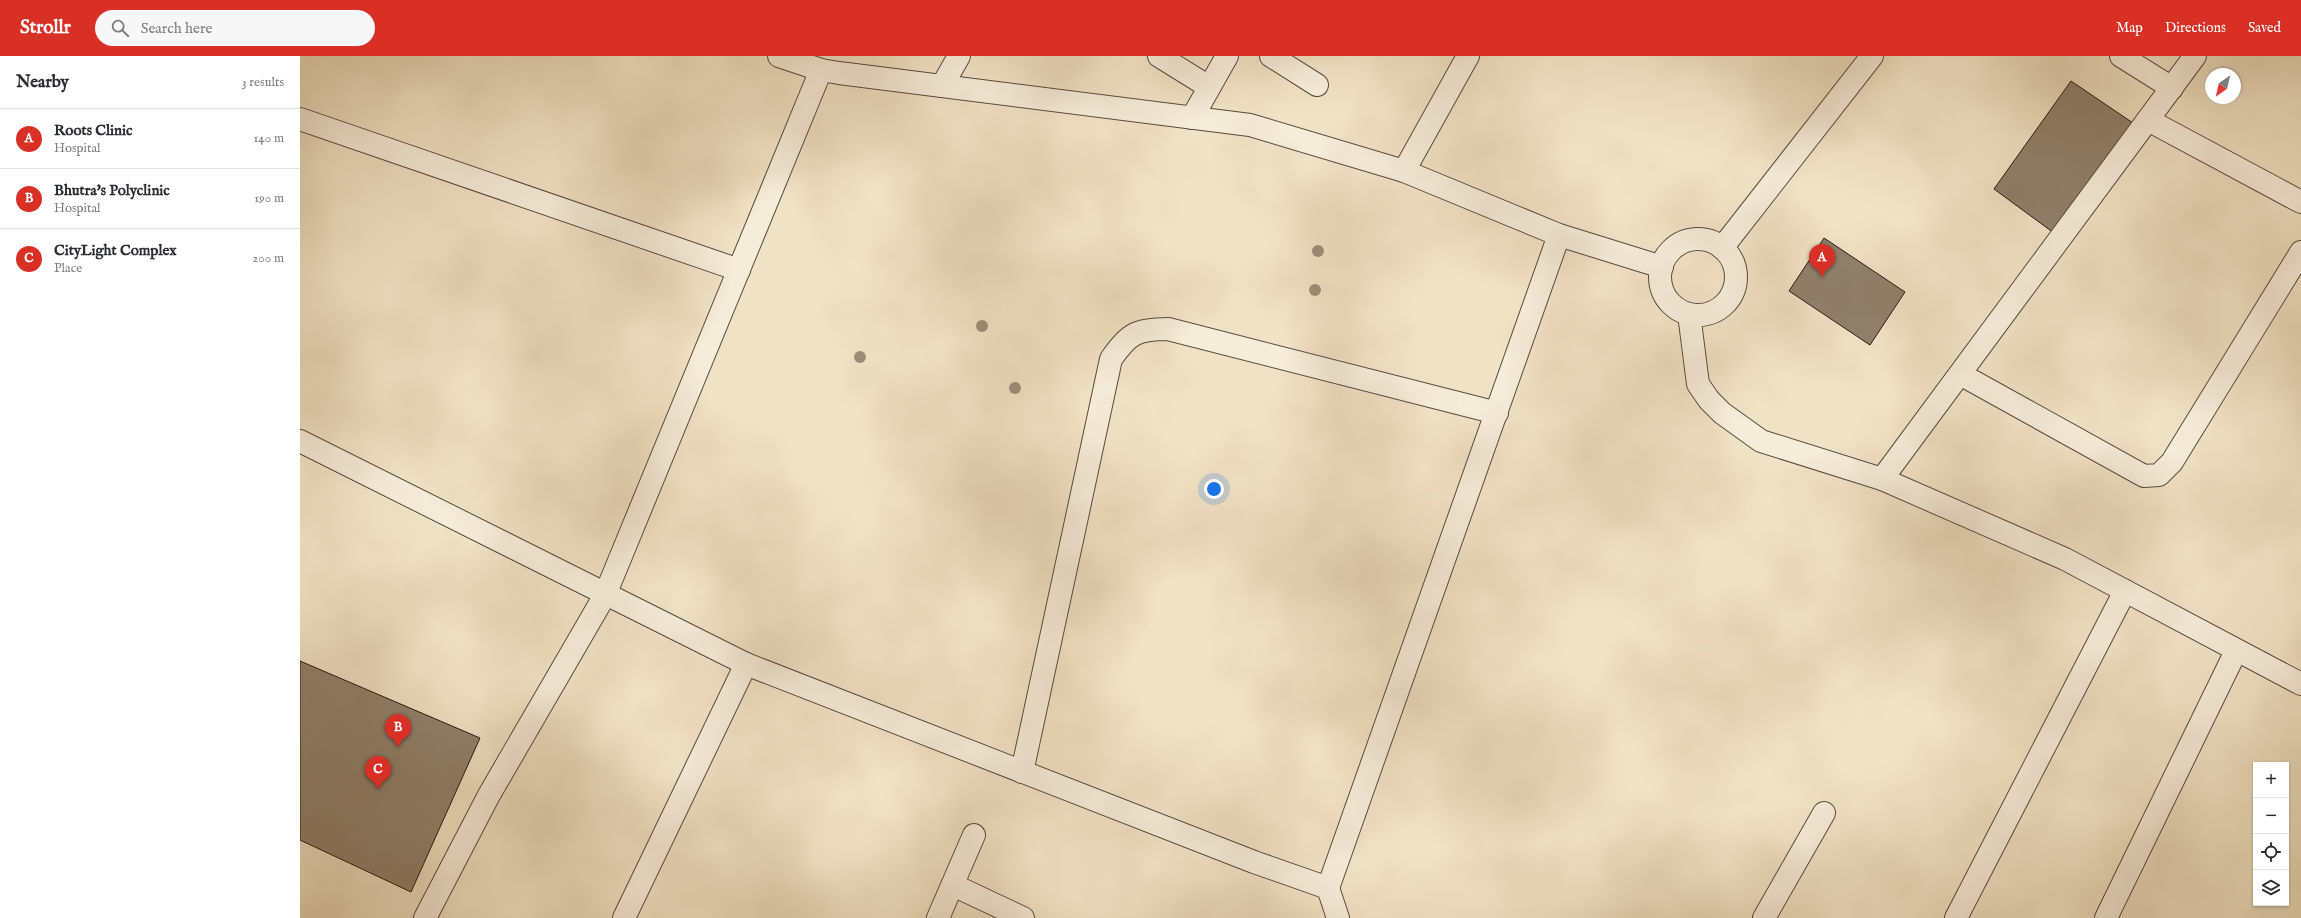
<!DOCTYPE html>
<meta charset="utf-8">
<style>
body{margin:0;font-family:"IM FELL English",serif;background:#f7f7f7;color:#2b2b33}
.controls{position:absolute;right:12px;bottom:12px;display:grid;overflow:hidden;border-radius:0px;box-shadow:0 1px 3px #0004}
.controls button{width:36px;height:36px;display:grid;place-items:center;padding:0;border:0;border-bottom:1px solid #e1e1e2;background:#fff;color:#2b2b33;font:20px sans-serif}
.compass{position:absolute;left:1905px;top:12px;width:36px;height:36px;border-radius:50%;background:#fff;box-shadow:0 1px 3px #0004;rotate:214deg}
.you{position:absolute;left:914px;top:433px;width:14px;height:14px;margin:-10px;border:3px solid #fff;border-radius:50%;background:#1a73e8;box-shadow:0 0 0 6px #1a73e833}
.badge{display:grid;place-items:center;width:26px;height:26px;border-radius:50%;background:#d93025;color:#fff;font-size:13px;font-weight:700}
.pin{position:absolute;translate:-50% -33px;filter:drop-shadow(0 1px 2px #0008)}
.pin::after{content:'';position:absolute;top:21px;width:14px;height:12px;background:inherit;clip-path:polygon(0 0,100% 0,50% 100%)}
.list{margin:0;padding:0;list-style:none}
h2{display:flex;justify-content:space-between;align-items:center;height:52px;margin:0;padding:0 16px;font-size:17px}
h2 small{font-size:13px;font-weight:400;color:#7c7c81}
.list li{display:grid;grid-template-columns:26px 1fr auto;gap:12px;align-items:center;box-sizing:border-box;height:60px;padding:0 16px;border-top:1px solid #e1e1e2}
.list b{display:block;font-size:15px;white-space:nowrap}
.list p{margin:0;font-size:13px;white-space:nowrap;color:#7c7c81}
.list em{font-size:13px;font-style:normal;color:#7c7c81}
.icon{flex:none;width:22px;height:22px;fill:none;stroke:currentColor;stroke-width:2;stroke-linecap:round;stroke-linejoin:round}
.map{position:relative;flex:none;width:2001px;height:862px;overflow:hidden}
header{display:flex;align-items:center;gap:24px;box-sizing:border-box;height:56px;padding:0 20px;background:#d93025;color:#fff}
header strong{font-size:19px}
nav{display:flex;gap:22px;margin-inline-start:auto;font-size:14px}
.search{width:280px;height:36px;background:#f7f7f7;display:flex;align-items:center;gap:10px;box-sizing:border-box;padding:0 14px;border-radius:22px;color:#7c7c81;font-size:15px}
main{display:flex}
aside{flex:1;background:#fff}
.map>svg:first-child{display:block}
.building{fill:#90816d;stroke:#29170e}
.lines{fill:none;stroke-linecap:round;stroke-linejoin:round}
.minor-casing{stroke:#5b4a3c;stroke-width:24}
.minor{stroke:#f5ecd9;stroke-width:22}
.tree{fill:#9e8e79}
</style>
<header>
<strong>Strollr</strong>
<div class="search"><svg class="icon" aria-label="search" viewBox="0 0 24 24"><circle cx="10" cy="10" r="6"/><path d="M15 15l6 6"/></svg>Search here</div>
<nav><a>Map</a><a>Directions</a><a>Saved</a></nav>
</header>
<main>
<aside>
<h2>Nearby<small>3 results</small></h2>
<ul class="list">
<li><span class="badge">A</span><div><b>Roots Clinic</b><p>Hospital</p></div><em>140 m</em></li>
<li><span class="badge">B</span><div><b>Bhutra's Polyclinic</b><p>Hospital</p></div><em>190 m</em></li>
<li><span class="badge">C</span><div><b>CityLight Complex</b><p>Place</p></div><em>200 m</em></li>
</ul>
</aside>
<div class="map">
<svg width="2001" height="862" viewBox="0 0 2001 862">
<rect width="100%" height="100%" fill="#f0e2c4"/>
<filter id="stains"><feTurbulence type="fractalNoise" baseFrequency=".005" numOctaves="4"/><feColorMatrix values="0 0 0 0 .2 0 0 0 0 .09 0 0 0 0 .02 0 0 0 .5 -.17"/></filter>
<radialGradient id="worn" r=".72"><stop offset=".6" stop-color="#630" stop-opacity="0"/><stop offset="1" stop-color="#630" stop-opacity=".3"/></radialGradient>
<g class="building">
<polygon points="1771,25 1833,67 1754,177 1694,133"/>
<polygon points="1524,182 1605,236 1570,289 1489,235"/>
<polygon points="0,605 180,682 111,836 0,784"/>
</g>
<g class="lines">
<g class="minor-casing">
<g id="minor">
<polyline points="479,0 521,14 539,17 950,69 1104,115 1259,179 1362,211"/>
<polyline points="859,0 909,31"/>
<polyline points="971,0 1017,29"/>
<polyline points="1821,0 1872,32"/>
<polyline points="642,30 659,0"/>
<polyline points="892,62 927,0"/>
<polyline points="0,63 439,214"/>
<polyline points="1848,64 2001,146"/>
<polyline points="1104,115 1168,0"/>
<circle cx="1398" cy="221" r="38"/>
<polyline points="1422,192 1572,0"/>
<polyline points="1389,258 1398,328 1409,344 1422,357 1461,385 1582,423 1765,503 2001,628"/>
<polyline points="1660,318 1844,420 1859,419 1872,406 2001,196"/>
<polyline points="0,385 446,608 954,806 1028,832 1038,862"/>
<polyline points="1582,423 1895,0"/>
<path d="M722 716 811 303C829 277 837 273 868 273L1197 357"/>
<polyline points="653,829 723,862"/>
<polyline points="1028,832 1259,179"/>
<polyline points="125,862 189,739 305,539 521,14"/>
<polyline points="324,862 446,608"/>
<polyline points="638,862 674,779"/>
<polyline points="1464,862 1524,757"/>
<polyline points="1656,862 1825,535"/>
<polyline points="1806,862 1936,595"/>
</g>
</g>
<use href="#minor" class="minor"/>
</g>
<g class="tree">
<circle cx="1018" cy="195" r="6"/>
<circle cx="1015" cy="234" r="6"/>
<circle cx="682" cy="270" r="6"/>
<circle cx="560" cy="301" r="6"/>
<circle cx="715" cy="332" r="6"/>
</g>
<rect width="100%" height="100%" filter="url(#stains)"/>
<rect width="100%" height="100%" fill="url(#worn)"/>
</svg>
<div class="controls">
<button>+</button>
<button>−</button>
<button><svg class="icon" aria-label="locate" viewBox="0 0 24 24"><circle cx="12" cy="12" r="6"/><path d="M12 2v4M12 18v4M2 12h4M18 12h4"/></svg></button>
<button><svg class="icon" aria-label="layers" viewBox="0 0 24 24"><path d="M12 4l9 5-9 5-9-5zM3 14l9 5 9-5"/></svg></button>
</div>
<svg class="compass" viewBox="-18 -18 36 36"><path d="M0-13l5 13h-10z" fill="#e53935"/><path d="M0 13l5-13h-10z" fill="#7c7c81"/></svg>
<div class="you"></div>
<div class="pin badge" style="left:1522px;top:221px">A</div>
<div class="pin badge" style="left:98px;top:691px">B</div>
<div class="pin badge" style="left:78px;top:733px">C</div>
</div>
</main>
